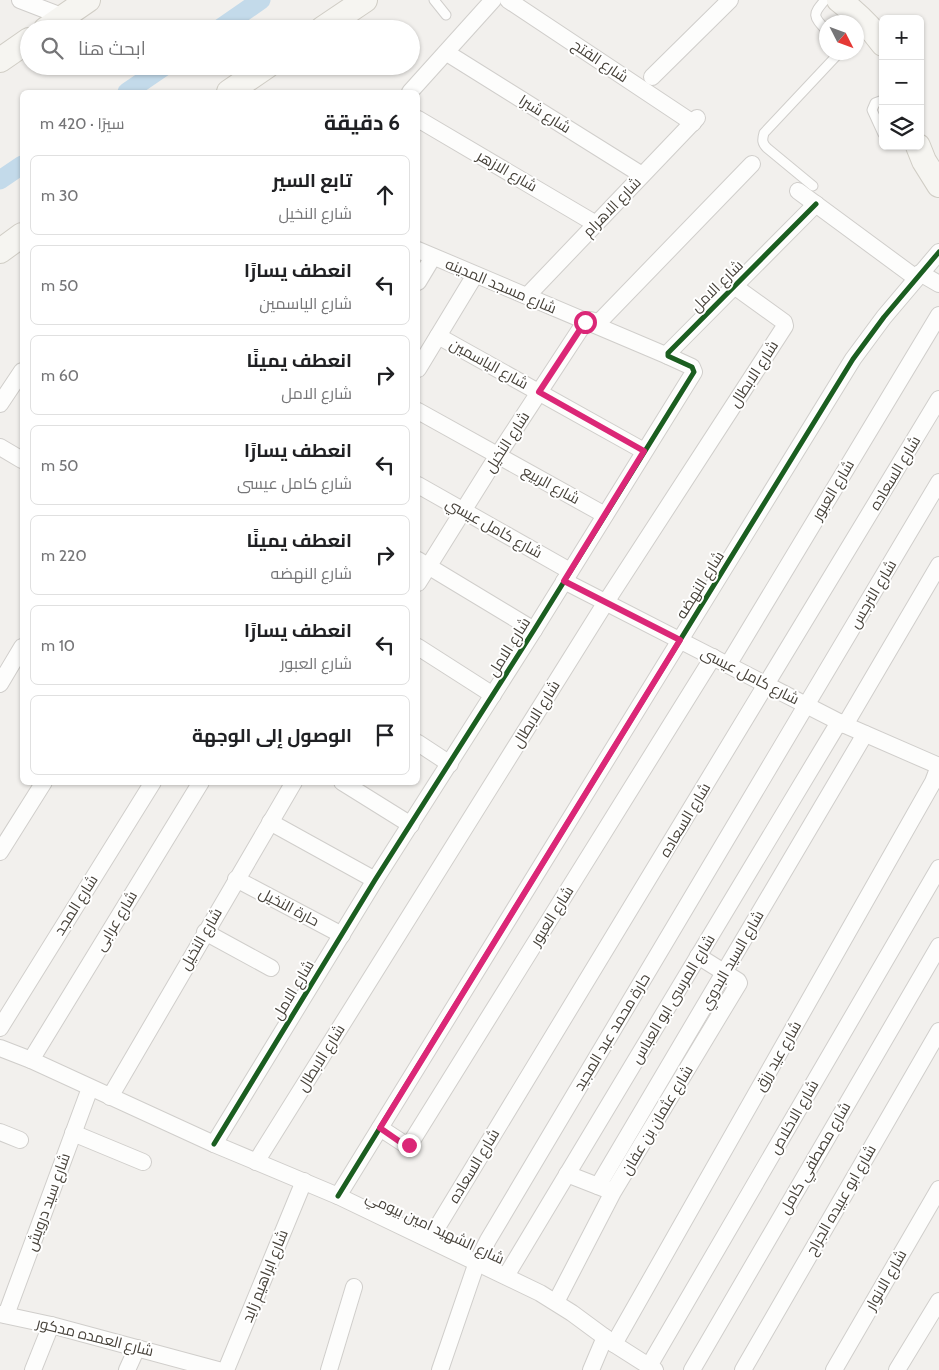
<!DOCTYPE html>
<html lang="ar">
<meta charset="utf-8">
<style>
body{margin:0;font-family:Cabin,Cairo,sans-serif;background:#f6f6f6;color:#202124;direction:rtl}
.controls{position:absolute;right:15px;top:15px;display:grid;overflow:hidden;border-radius:8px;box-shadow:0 1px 4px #0004}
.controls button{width:45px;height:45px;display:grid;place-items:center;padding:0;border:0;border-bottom:1px solid #e0e0e0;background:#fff;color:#202124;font:25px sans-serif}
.compass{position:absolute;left:819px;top:15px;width:45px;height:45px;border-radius:50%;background:#fff;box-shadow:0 1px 4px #0004;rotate:132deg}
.stop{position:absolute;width:15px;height:15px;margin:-11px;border:4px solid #db2777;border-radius:50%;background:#fff}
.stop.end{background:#db2777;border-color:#fff;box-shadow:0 1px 5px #0008}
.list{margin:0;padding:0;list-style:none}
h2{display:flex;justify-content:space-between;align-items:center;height:65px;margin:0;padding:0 20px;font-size:21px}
h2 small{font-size:16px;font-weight:400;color:#757577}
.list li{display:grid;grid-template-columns:32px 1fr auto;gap:15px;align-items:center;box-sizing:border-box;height:80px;margin:0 10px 10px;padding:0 10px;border:1px solid #e0e0e0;border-radius:8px}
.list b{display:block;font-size:19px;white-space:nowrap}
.list p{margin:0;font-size:16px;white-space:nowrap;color:#757577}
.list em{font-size:16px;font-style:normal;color:#757577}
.icon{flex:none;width:28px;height:28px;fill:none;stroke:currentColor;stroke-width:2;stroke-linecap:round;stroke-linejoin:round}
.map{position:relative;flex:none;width:939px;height:1370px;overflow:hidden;direction:ltr}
.search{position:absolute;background:#fff;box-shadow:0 1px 4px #0004;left:20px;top:20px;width:400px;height:55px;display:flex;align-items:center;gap:12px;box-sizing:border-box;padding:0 18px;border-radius:28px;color:#757577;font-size:19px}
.panel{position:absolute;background:#fff;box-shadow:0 1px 4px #0004;left:20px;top:90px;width:400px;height:695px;border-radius:8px;direction:rtl}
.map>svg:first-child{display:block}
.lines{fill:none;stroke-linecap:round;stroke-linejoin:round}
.canal{stroke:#c3daea;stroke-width:19}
.lane-casing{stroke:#d0cecb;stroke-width:11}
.street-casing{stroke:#d0cecb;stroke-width:18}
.secondary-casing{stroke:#d0cdc5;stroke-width:26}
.lane{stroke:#fdfdfc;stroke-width:9}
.street{stroke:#fdfdfc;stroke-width:16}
.secondary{stroke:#f6f5f1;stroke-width:24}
.cycleway-casing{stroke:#fff;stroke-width:8}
.cycleway{stroke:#1b5e20;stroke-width:5}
.route{stroke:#db2777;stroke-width:6}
.labels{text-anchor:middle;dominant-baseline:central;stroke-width:4;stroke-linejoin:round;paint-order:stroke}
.street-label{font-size:15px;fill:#47423a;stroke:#fff}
</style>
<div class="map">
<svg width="939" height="1370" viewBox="0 0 939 1370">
<rect width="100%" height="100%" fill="#f2f0ed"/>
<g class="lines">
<g class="canal">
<polyline points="219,29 261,0"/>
<polyline points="127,92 165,66"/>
<polyline points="0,180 22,165"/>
</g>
<g class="lane-casing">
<g id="lane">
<polyline points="434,0 446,15"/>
<path d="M825 0C812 15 813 16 826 30"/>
<polyline points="883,100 875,103 872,110 883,134"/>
<path d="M813 186 767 148C762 143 762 140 764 133L840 52"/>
</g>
</g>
<g class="street-casing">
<g id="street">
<polyline points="20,0 64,17"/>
<polyline points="508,0 693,123"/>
<polyline points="447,53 642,175"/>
<polyline points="652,77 730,0"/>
<polyline points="410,92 493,0"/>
<polyline points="418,119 596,224"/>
<polyline points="798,191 916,278"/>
<polyline points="418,250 668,356"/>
<polyline points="920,273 939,284"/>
<polyline points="418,282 433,257"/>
<polyline points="527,296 697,118"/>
<polyline points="438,336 644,451"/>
<polyline points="418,369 475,275"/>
<polyline points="0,404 22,371"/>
<polyline points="418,411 605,515"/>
<polyline points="0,447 22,460"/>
<polyline points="418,485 570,571"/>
<polyline points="418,560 534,630"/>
<polyline points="564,581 845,725 939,766"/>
<polyline points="418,583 498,455 585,322 590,320 598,322 601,320 752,164"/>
<polyline points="418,647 493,695"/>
<polyline points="728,665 939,315"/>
<polyline points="0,684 22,647"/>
<polyline points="845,725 939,565"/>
<polyline points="418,743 450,764"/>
<polyline points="342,782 411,825"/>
<polyline points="270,822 375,880"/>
<polyline points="0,852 44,782"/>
<polyline points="236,879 342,935"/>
<polyline points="205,932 271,968"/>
<polyline points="0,1028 153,782"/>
<polyline points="0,1048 31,1060 214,1144 338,1196 540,1293 572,1313 614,1344 655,1370"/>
<polyline points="31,1060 201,782"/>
<polyline points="110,1097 294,782"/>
<polyline points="380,1128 406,1145 410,1144 713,657"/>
<polyline points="0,1132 20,1140"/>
<polyline points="73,1133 143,1162"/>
<polyline points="214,1144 375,880 534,630 694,372 692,367 668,356 668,353 816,204"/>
<polyline points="256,1162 606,602 785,326 784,322 734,286"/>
<polyline points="567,1174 608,1190"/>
<polyline points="598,1186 865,734"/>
<polyline points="338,1196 853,359 884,317 939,252"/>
<polyline points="430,1239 939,399"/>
<polyline points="506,1276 839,722"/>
<polyline points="556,1302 613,1192 739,983 738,981 698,956"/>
<polyline points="0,1314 51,1325 218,1370"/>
<polyline points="6,1315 90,1088"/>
<polyline points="614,1344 933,782 939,766"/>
<polyline points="649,1366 939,868"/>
<polyline points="33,1370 51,1325"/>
<polyline points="127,1370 137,1348"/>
<polyline points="226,1370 304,1181"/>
<polyline points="329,1370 354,1287"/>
<polyline points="440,1370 477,1262 488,1240 939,482"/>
<polyline points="591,1370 605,1337"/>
<polyline points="692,1370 939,946"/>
<polyline points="743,1370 939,1031"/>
<polyline points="834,1370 939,1189"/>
<polyline points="897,1370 939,1301"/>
</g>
</g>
<g class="secondary-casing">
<g id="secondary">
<path d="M839 0C856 13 870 26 883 44"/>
<polyline points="46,29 88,0"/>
<polyline points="322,29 365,0"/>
<polyline points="0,60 29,40"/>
<polyline points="229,92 267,66"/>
<polyline points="918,146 924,161 939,185"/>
<polyline points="0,251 22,235"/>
</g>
</g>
<use href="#lane" class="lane"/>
<use href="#street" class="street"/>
<use href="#secondary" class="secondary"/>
<g class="cycleway-casing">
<g id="cycleway">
<polyline points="214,1144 375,880 534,630 694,372 692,367 668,356 668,353 816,204"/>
<polyline points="338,1196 853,359 884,317 939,252"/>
</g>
</g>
<use href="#cycleway" class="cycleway"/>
</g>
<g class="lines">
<polyline class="route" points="409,1145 406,1146 380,1128 680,640 564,581 644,451 539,392 585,322"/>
</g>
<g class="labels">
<g class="street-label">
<text transform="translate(600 61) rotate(34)">شارع الفتح</text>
<text transform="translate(545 114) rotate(32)">شارع شبرا</text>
<text transform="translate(507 171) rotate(30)">شارع الازهر</text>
<text transform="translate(612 207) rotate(-46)">شارع الاهرام</text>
<text transform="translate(501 286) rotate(23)">شارع مسجد المدينه</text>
<text transform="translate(717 286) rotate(-45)">شارع الامل</text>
<text transform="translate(489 364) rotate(29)">شارع الياسمين</text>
<text transform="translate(754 374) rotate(-57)">شارع الابطال</text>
<text transform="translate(507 442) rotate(-57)">شارع النخيل</text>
<text transform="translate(895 473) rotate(-59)">شارع السعاده</text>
<text transform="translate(551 485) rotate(29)">شارع الربيع</text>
<text transform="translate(833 490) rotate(-59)">شارع العبور</text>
<text transform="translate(494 528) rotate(29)">شارع كامل عيسي</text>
<text transform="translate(700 585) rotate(-58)">شارع النهضه</text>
<text transform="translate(873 594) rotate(-59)">شارع النرجس</text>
<text transform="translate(509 647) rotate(-58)">شارع الامل</text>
<text transform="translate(750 676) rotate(27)">شارع كامل عيسى</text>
<text transform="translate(536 714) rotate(-58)">شارع الابطال</text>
<text transform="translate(685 820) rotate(-59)">شارع السعاده</text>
<text transform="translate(76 905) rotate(-58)">شارع المجد</text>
<text transform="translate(289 907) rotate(28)">حارة النخيل</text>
<text transform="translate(552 916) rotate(-58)">شارع العبور</text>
<text transform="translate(116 921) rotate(-59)">شارع عرابى</text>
<text transform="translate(201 939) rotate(-60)">شارع النخيل</text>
<text transform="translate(732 960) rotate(-60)">شارع السيد البدوي</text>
<text transform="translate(293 990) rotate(-59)">شارع الامل</text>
<text transform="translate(673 999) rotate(-59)">شارع المرسى ابو العباس</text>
<text transform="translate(612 1032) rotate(-59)">حارة محمد عبد المجيد</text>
<text transform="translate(778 1056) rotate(-60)">شارع عيد رزق</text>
<text transform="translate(321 1058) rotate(-58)">شارع الابطال</text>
<text transform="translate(794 1117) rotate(-60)">شارع الاخلاص</text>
<text transform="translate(657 1120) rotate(-59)">شارع عثمان بن عفان</text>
<text transform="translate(815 1158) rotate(-60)">شارع مصطفي كامل</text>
<text transform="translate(474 1166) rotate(-59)">شارع السعاده</text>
<text transform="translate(841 1200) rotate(-60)">شارع ابو عبيده الجراح</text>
<text transform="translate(48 1202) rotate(-70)">شارع سيد درويش</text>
<text transform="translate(435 1228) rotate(25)">شارع الشهيد امين بيومي</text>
<text transform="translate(265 1276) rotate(-68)">شارع ابراهيم زايد</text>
<text transform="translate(886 1280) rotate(-60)">شارع الانوار</text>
<text transform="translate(95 1337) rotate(14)">شارع العمده مدكور</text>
</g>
</g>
</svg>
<div class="controls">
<button>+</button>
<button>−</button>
<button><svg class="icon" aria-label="layers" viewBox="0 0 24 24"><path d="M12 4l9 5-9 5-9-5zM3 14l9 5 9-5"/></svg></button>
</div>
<svg class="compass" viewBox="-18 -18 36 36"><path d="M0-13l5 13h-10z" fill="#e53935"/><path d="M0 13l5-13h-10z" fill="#757577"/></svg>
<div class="stop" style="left:585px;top:322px"></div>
<div class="stop end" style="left:409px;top:1145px"></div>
<div class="search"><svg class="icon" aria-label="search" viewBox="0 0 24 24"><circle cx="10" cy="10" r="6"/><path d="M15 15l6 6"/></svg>ابحث هنا</div>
<section class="panel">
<h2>6 دقيقة<small>سيرًا · 420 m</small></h2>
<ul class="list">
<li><svg class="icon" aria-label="ahead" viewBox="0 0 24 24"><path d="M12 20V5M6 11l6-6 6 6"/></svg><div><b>تابع السير</b><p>شارع النخيل</p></div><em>30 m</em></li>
<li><svg class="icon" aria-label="left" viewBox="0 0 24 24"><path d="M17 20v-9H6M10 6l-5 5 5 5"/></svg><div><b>انعطف يسارًا</b><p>شارع الياسمين</p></div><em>50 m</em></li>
<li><svg class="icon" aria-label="right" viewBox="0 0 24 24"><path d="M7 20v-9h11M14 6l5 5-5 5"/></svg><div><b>انعطف يمينًا</b><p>شارع الامل</p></div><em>60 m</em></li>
<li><svg class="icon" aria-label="left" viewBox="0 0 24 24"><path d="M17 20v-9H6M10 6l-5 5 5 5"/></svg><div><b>انعطف يسارًا</b><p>شارع كامل عيسى</p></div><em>50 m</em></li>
<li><svg class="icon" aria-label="right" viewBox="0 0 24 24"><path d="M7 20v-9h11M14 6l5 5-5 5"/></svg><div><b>انعطف يمينًا</b><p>شارع النهضه</p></div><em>220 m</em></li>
<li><svg class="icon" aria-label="left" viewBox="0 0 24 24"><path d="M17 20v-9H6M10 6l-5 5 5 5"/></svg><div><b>انعطف يسارًا</b><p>شارع العبور</p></div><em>10 m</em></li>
<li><svg class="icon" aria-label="arrive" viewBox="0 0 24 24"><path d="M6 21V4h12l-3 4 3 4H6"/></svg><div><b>الوصول إلى الوجهة</b></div></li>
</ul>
</section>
</div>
